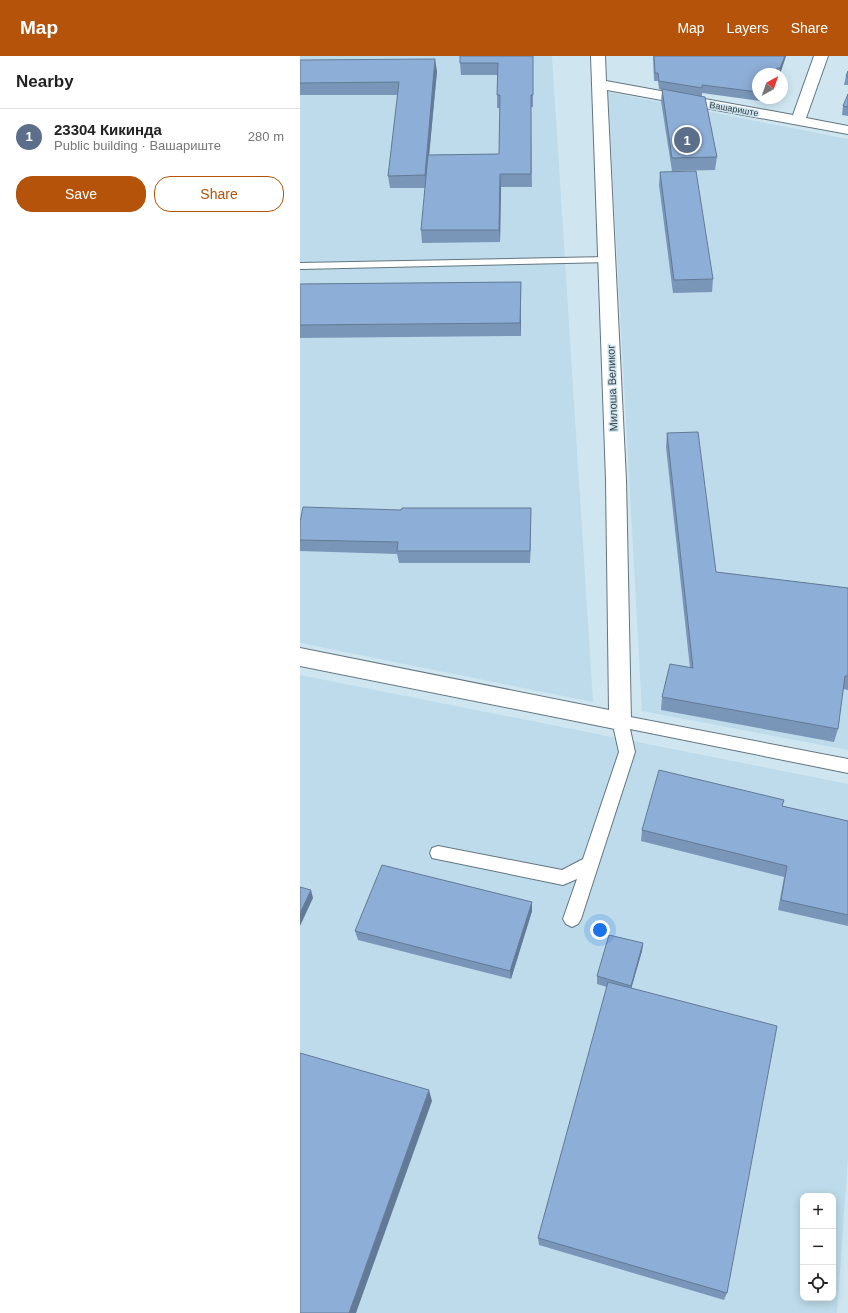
<!DOCTYPE html>
<meta charset="utf-8">
<style>
body{margin:0;font-family:Arial,sans-serif;background:#f2f2f2;color:#222}
.controls{position:absolute;right:12px;bottom:12px;display:grid;overflow:hidden;border-radius:8px;box-shadow:0 2px 10px #0003}
.controls button{width:36px;height:36px;display:grid;place-items:center;padding:0;border:0;border-bottom:1px solid #e0e0e0;background:#fff;color:#222;font:20px sans-serif}
.compass{position:absolute;left:452px;top:12px;width:36px;height:36px;border-radius:50%;background:#fff;box-shadow:0 2px 10px #0003;rotate:40deg}
.you{position:absolute;left:300px;top:874px;width:14px;height:14px;margin:-10px;border:3px solid #fff;border-radius:50%;background:#1a73e8;box-shadow:0 0 0 6px #1a73e833}
.badge{display:grid;place-items:center;width:26px;height:26px;border-radius:50%;background:#b45309;color:#fff;font-size:13px;font-weight:700}
.pin{position:absolute;translate:-50% -50%;border:2px solid #fff;box-shadow:0 1px 4px #0006}
.list{margin:0;padding:0;list-style:none}
h2{display:flex;justify-content:space-between;align-items:center;height:52px;margin:0;padding:0 16px;font-size:17px}
h2 small{font-size:13px;font-weight:400;color:#767676}
.list li{display:grid;grid-template-columns:26px 1fr auto;gap:12px;align-items:center;box-sizing:border-box;height:56px;padding:0 16px;border-top:1px solid #e0e0e0}
.list b{display:block;font-size:15px;white-space:nowrap}
.list p{margin:0;font-size:13px;white-space:nowrap;color:#767676}
.list em{font-size:13px;font-style:normal;color:#767676}
.actions{display:flex;gap:8px;padding:12px 16px}
.actions a{flex:1;padding:9px 0;border:1px solid #b45309;border-radius:16px;text-align:center;font-size:14px;color:#b45309}
.actions .main{background:#b45309;color:#fff}
.icon{flex:none;width:22px;height:22px;fill:none;stroke:currentColor;stroke-width:2;stroke-linecap:round;stroke-linejoin:round}
.map{position:relative;flex:none;width:548px;height:1257px;overflow:hidden}
header{display:flex;align-items:center;gap:24px;box-sizing:border-box;height:56px;padding:0 20px;background:#b45309;color:#fff}
header strong{font-size:19px}
nav{display:flex;gap:22px;margin-inline-start:auto;font-size:14px}
main{display:flex}
aside{flex:1;background:#fff}
.map>svg:first-child{display:block}
.built{fill:#bddbea;fill-rule:evenodd}
.lines{fill:none;stroke-linecap:round;stroke-linejoin:round}
.service-casing{stroke:#627680;stroke-width:2}
.minor-casing{stroke:#627680;stroke-width:2}
.service{fill:#fff;fill-rule:evenodd}
.minor{fill:#fff;fill-rule:evenodd}
.wall{fill:#7996b8}
.shaded-wall{fill:#637a96}
.building{fill:#8daed6;stroke:#637a96}
.labels{text-anchor:middle;dominant-baseline:central;stroke-width:3;stroke-linejoin:round;paint-order:stroke}
.far-street-label{font-size:9px;fill:#333c40;stroke:#cfe6f1}
.street-label{font-size:11px;fill:#333c40;stroke:#cfe6f1}
</style>
<header>
<strong>Map</strong>
<nav><a>Map</a><a>Layers</a><a>Share</a></nav>
</header>
<main>
<aside>
<h2>Nearby<small></small></h2>
<ul class="list">
<li><span class="badge" style="background:#5c6f8a">1</span><div><b>23304 Кикинда</b><p>Public building · Вашариште</p></div><em>280 m</em></li>
</ul>
<div class="actions"><a class="main">Save</a><a>Share</a></div>
</aside>
<div class="map">
<svg width="548" height="1257" viewBox="0 0 548 1257">
<rect width="100%" height="100%" fill="#cfe6f1"/>
<g class="built">
<polygon points="0,0 252,0 293,646 0,587"/>
<polygon points="308,36 548,83 548,694 342,655"/>
<path d="M0 619 548 728V1103L537 1257H0ZM503 1140H533V1242H503Z"/>
</g>
<g class="lines">
<g class="service-casing">
<g id="service">
<polygon points="307,201 313,204 311,206 0,213 0,207"/>
<polygon points="320,659 548,703 548,717 330,673 335,696 281,863 278,868 272,871 266,868 263,863 277,823 263,829 132,802 130,797 132,792 138,790 262,814 283,803 319,696 312,665 315,661"/>
</g>
</g>
<g class="minor-casing">
<polygon id="minor" points="291,0 305,0 306,25 493,59 514,0 528,0 506,62 548,70 548,78 307,34 326,424 331,665 328,671 320,674 0,610 0,592 309,654 306,424"/>
</g>
<use href="#service" class="service"/>
<use href="#minor" class="minor"/>
</g>
<g class="wall">
<polygon points="233,0 233,51 231,51 232,131 201,131 200,186 122,187 121,174 125,132 90,132 88,120 98,39 0,39 0,4 137,15 129,99 199,98 200,52 197,52 197,19 161,19 160,7"/>
<polygon points="353,0 486,0 480,18 458,18 458,42 469,42 468,46 402,37 402,40 417,101 415,114 372,115 361,45 362,34 359,33 358,25 354,25"/>
<polygon points="548,15 548,29 544,29 546,20"/>
<polygon points="548,38 548,60 542,59 543,50"/>
<polygon points="360,116 413,223 412,236 373,237 359,129"/>
<polygon points="221,226 221,280 0,282 0,228"/>
<polygon points="367,377 416,516 548,532 548,634 543,633 538,673 534,686 361,654 362,641 390,612 366,391"/>
<polygon points="231,452 231,464 230,507 99,507 97,498 0,495 0,466 101,454"/>
<polygon points="482,750 548,765 548,870 478,854 484,821 341,785 342,774"/>
<polygon points="232,846 232,855 211,923 58,884 55,875"/>
<polygon points="343,887 342,895 331,932 427,1237 424,1244 239,1189 238,1182 307,931 297,928 297,920"/>
</g>
<g class="shaded-wall">
<polygon points="485,0 486,0 480,18 480,12"/>
<polygon points="135,3 137,15 126,132 125,119"/>
<polygon points="200,118 201,131 200,186 199,174"/>
<polygon points="221,226 221,280 220,267"/>
<polygon points="231,452 231,464 230,507 230,495"/>
<polygon points="11,834 13,842 0,870 0,857"/>
<polygon points="232,846 232,855 211,923 210,915"/>
<polygon points="343,887 342,895 330,937 331,930"/>
<polygon points="129,1034 132,1045 56,1257 49,1257"/>
</g>
<g class="building">
<polygon points="160,0 233,0 233,39 231,39 231,118 200,118 199,174 121,174 128,99 199,98 200,39 197,39 198,7 160,7"/>
<polygon points="354,0 485,0 480,12 477,12 475,18 458,18 458,36 402,29 402,32 359,25 358,17 355,17"/>
<polygon points="135,3 125,119 88,120 99,26 0,27 0,4"/>
<polygon points="548,15 548,21 546,20"/>
<polygon points="362,33 405,41 417,101 372,102"/>
<polygon points="548,38 548,51 543,50"/>
<polygon points="396,115 413,223 374,224 360,116"/>
<polygon points="221,226 220,267 0,269 0,228"/>
<polygon points="398,376 416,516 548,532 548,620 545,620 538,673 362,641 370,608 393,612 367,377"/>
<polygon points="3,451 101,454 102,452 231,452 230,495 97,495 98,486 0,484 0,466"/>
<polygon points="359,714 484,744 482,750 548,765 548,859 481,844 487,810 342,774"/>
<polygon points="82,809 232,846 210,915 55,875"/>
<polygon points="0,831 11,834 0,857"/>
<polygon points="309,879 343,887 331,930 297,920"/>
<polygon points="308,926 477,970 427,1237 238,1182"/>
<polygon points="0,997 129,1034 49,1257 0,1257"/>
</g>
<g class="labels">
<g class="far-street-label">
<text transform="translate(434 53) rotate(10)">Вашариште</text>
</g>
<g class="street-label">
<text transform="translate(312 332) rotate(-92)">Милоша Великог</text>
</g>
</g>
</svg>
<div class="controls">
<button>+</button>
<button>−</button>
<button><svg class="icon" aria-label="locate" viewBox="0 0 24 24"><circle cx="12" cy="12" r="6"/><path d="M12 2v4M12 18v4M2 12h4M18 12h4"/></svg></button>
</div>
<svg class="compass" viewBox="-18 -18 36 36"><path d="M0-13l5 13h-10z" fill="#e53935"/><path d="M0 13l5-13h-10z" fill="#767676"/></svg>
<div class="you"></div>
<div class="pin badge" style="left:387px;top:84px;background:#5c6f8a">1</div>
</div>
</main>
